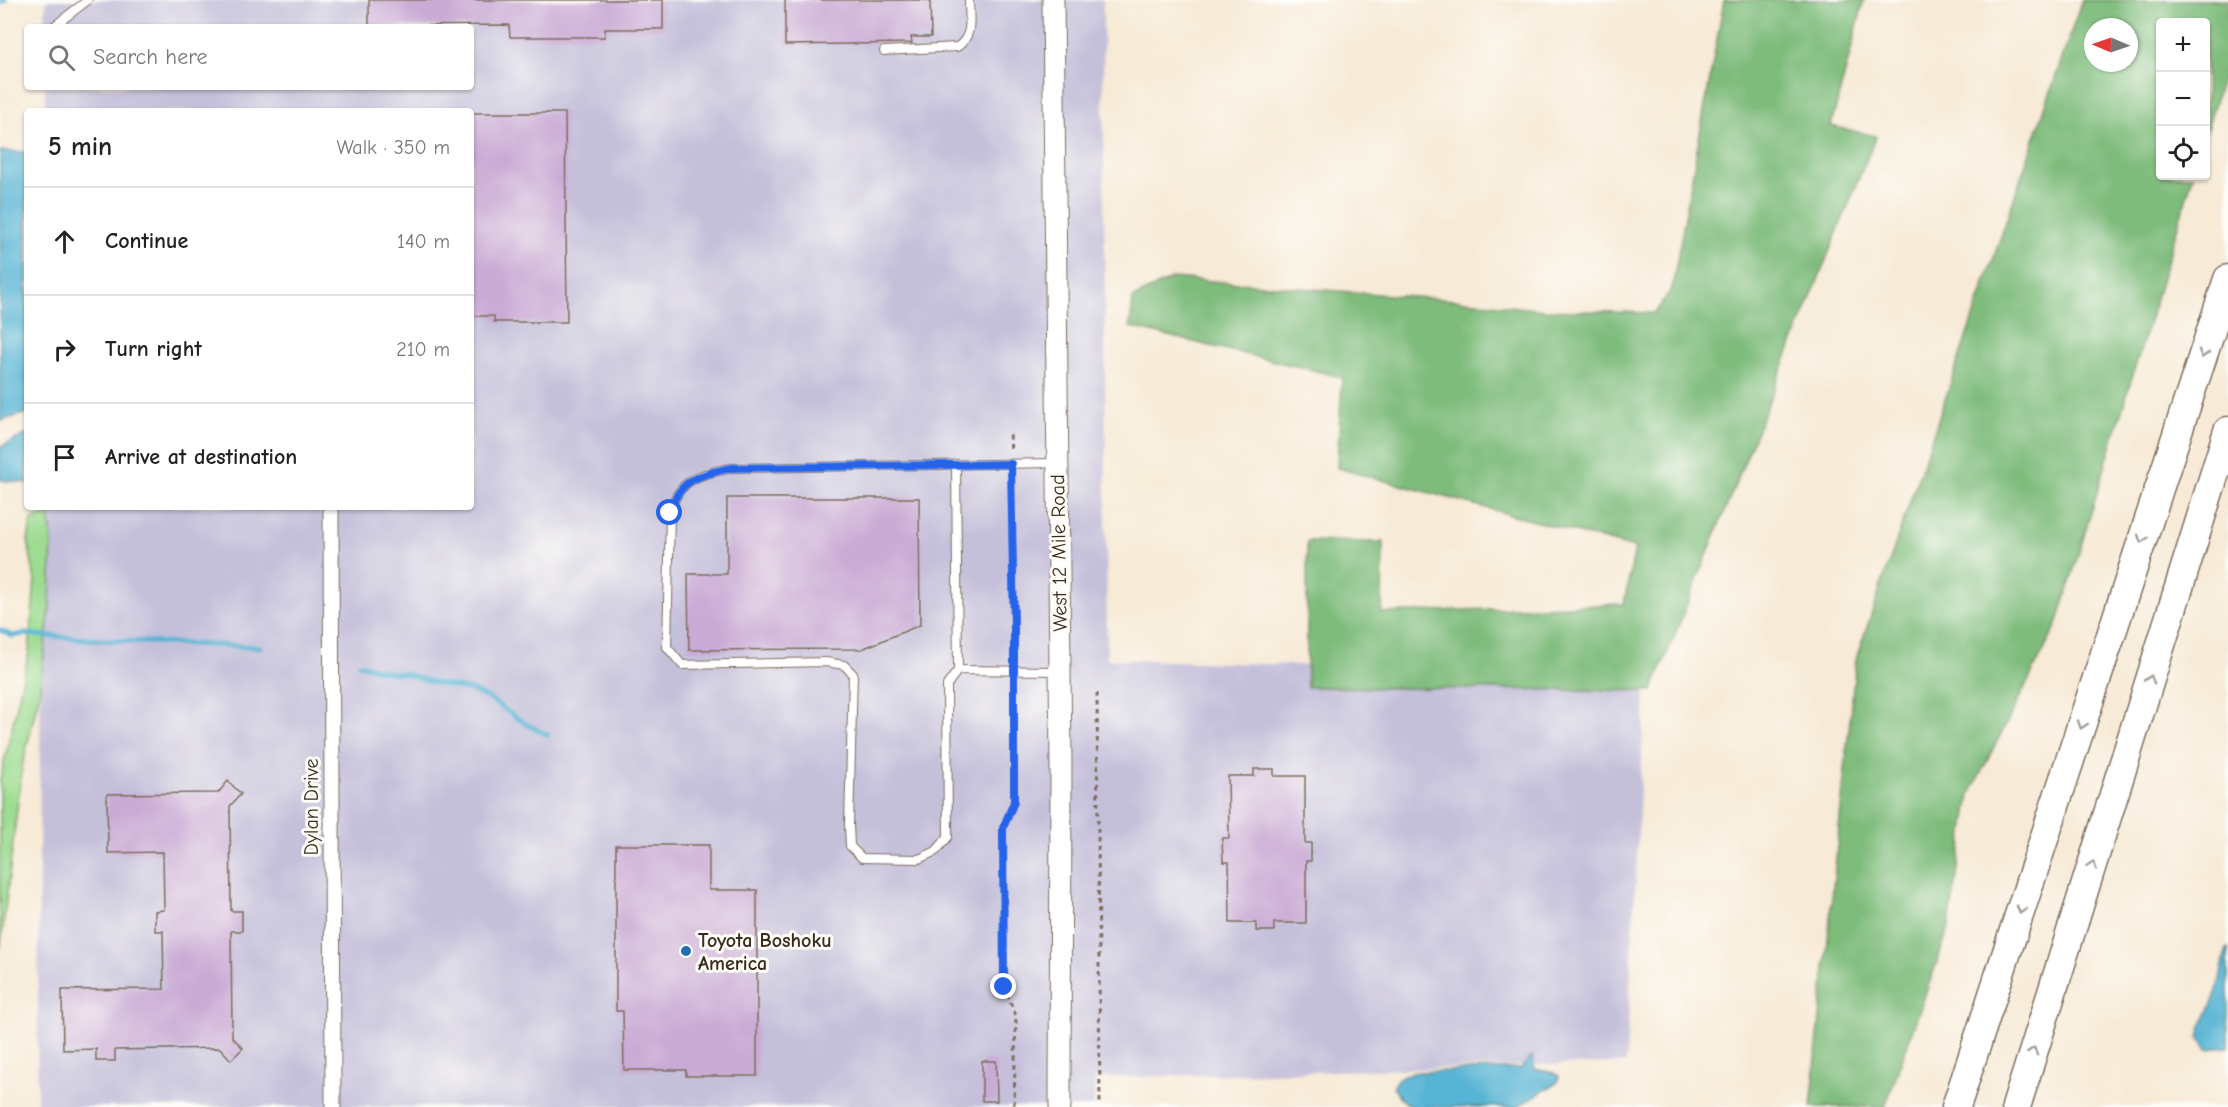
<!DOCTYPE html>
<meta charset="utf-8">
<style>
body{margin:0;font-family:"Comic Neue",sans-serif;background:#f6f6f6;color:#222}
.controls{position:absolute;right:18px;top:18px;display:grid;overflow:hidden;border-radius:6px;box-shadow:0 2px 4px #0004}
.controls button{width:54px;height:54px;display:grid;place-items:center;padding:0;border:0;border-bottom:2px solid #e0e0e0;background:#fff;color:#222;font:30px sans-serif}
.compass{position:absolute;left:2084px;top:18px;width:54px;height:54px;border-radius:50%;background:#fff;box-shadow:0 2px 4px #0004;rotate:272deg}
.stop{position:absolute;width:18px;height:18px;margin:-14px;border:4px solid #2563eb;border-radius:50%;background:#fff}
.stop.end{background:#2563eb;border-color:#fff;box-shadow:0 2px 6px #0008}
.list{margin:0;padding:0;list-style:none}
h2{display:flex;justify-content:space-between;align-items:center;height:78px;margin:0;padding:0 24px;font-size:26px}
h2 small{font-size:20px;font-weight:400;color:#767676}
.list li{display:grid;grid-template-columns:39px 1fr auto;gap:18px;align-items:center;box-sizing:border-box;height:108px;padding:0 24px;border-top:2px solid #e0e0e0}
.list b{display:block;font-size:22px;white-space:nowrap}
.list em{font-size:20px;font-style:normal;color:#767676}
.icon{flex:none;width:33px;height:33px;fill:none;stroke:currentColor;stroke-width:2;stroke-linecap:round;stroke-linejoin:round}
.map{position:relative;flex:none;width:2228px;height:1107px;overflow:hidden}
.search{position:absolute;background:#fff;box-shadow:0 2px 4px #0004;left:24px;top:24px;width:450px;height:66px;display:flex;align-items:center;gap:15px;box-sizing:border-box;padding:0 21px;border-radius:6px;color:#767676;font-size:22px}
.panel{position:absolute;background:#fff;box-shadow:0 2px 4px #0004;left:24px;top:108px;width:450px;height:402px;border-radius:6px}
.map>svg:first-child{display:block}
.industrial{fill:#c5c0da}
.green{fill:#9ddc92;stroke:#6c8358;stroke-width:1.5}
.forest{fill:#7ebc7c;stroke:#5c734d;stroke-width:1.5;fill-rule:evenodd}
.water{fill:#56b4d4;stroke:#486f79;stroke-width:1.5}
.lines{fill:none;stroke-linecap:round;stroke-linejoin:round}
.stream{stroke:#56b4d4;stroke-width:5}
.building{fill:#caabd5}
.service-casing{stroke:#7d6d5e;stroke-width:10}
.minor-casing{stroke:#7d6d5e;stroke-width:17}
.secondary-casing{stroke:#7d6d5e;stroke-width:23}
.motorway-casing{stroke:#7d6d5e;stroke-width:31}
.path{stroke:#7d6d5e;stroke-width:3;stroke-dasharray:4.5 4.5;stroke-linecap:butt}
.service{stroke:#fff;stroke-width:8}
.minor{stroke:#fff;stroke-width:15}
.secondary{stroke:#fff;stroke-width:21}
.motorway{stroke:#fff;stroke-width:28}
.oneway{stroke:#a79f9a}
.route{stroke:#2563eb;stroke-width:8}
.poi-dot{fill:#1f6fb2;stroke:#fdfcf7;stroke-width:2}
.labels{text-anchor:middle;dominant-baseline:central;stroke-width:6;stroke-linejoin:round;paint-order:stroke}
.street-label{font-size:20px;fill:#3b2a1e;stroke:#fdfcf7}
.poi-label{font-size:20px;font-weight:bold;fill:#3b2a1e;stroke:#fdfcf7;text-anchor:start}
</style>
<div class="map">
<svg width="2228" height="1107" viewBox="0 0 2228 1107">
<rect width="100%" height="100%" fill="#fdfcf7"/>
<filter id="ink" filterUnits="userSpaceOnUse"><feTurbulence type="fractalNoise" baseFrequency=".0167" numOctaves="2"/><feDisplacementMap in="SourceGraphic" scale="12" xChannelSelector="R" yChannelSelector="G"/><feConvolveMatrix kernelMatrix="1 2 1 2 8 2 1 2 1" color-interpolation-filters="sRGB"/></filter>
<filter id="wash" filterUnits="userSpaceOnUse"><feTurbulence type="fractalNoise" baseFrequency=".008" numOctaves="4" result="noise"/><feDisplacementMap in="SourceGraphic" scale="24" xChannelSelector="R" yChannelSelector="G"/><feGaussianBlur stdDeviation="1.35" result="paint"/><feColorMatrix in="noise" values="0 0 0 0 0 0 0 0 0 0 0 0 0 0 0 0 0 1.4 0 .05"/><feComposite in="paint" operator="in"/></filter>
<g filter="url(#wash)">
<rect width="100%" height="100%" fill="#f7ead6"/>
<polygon class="industrial" points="46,0 1103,0 1107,659 1646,676 1626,1063 1095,1078 1094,1107 37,1107 42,507 471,507 471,111 45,111 45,87 471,87 471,27 45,27"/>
<polygon class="green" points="49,513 52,539 50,606 39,695 22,767 0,952 0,780 29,652 35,580 28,541 31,521"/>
<g class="forest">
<polygon points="1724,0 1864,0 1831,126 1876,136 1652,691 1307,687 1307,541 1383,542 1382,613 1624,604 1635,548 1337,468 1342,377 1130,327 1133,298 1173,278 1466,301 1544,310 1655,313 1672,289"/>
<path d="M2082 0H2228V58L2206 133V22H2160V176H2193L2057 625 1970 794 1948 931 1885 1107H1811L1856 659ZM2093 27H2129V63H2093Z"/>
</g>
<g class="water">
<polygon points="0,151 27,152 27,413 0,421"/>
<polygon points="27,434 27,483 0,480 0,447"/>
<path d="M2228 947V1047L2207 1049 2199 1038C2202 1021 2211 1009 2216 993 2222 978 2222 962 2228 947Z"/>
<path d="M1532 1057 1535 1069 1552 1072 1559 1076 1558 1082 1517 1107H1411L1400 1098 1393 1087C1397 1075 1406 1074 1418 1072L1521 1068Z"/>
</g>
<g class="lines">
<g class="stream">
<polyline points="0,3 5,0"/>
<polyline points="0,630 12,636 24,634 100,640 260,647"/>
<polyline points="359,664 387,672 406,674 435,683 471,690 488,698 526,724 548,735"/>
</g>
</g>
<g id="blocks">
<g class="building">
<polygon points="369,0 663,0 663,29 605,29 605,37 510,37 509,25 369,26"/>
<polygon points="785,0 930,0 931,37 911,37 912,43 785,45"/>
<polygon points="471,113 565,113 567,322 494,322 494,316 471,316"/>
<polygon points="727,498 919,498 920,625 862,649 689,650 688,574 727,574"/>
<polygon points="1254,769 1274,769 1274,776 1305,776 1305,843 1311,843 1311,861 1306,861 1306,923 1274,923 1274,931 1256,931 1256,923 1230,923 1229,862 1223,862 1222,838 1229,838 1228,776 1254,776"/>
<polygon points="228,781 241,794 230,806 231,911 242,911 242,931 231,931 232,1037 243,1048 231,1060 220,1048 115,1050 115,1061 96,1061 96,1049 63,1050 62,990 164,989 163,931 155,931 155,911 164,910 163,852 108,853 107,794 218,793"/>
<polygon points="616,845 709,845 709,890 757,890 757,1076 686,1076 686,1070 624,1070 623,1011 616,1011"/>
<polygon points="982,1061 996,1061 997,1101 982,1101"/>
</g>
</g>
</g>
<g filter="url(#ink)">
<use href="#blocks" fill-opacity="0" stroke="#7d6d5e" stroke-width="1.5"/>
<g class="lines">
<g class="service-casing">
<g id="service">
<polyline points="53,27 88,0"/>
<path d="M884 51 957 47C974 36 969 18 969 0"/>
<path d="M1055 463 732 468C701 474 678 478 670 513L667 647 682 665 826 662 844 665 853 674 849 825 850 846 862 858 919 859 936 851 948 837 947 685 958 670 1059 671"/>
<polyline points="956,464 958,670"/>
</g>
</g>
<g class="minor-casing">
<polyline id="minor" points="331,507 333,1107"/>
</g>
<g class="secondary-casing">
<polyline id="secondary" points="1053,0 1061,764 1060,1107"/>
</g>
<g class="motorway-casing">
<g id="motorway">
<polyline points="1956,1107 2228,279"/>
<polyline points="2016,1107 2228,431"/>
</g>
</g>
<g class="path">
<polyline points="1010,435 1011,453"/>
<polyline points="1011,475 1014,660"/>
<polyline points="1014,682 1014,803 1003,828 1004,987 1016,1016 1014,1107"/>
<polyline points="1097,693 1100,1107"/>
</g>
<use href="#service" class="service"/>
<use href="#minor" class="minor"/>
<use href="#secondary" class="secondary"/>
<use href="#motorway" class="motorway"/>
</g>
<defs><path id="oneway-chevron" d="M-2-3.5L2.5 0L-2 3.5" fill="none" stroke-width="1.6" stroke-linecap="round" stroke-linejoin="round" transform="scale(1.5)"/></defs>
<g class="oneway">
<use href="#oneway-chevron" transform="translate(2203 354) rotate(108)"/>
<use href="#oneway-chevron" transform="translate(2142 539) rotate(108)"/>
<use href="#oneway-chevron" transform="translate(2150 679) rotate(-73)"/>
<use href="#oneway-chevron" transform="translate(2082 725) rotate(108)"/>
<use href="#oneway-chevron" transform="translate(2092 865) rotate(-73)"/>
<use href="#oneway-chevron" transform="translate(2021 910) rotate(108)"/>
<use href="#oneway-chevron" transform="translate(2033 1051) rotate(-73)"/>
</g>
</g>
<g class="lines" filter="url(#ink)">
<path class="route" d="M670 513C678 479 701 474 732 468L1011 464 1014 628V802L1003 828 1004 987"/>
</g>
<circle class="poi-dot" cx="686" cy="951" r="6"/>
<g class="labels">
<g class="street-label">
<text transform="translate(1059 553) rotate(-91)">West 12 Mile Road</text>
<text transform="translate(311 807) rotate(-90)">Dylan Drive</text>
</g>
<g class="poi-label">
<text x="698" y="940">Toyota Boshoku<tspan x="698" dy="23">America</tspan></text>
</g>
</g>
</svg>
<div class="controls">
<button>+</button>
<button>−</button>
<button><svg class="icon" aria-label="locate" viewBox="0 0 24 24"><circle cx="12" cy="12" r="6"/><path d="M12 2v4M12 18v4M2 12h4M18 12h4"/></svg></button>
</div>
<svg class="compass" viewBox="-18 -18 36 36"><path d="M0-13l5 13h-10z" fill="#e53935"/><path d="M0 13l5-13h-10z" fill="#767676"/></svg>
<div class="stop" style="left:670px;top:513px"></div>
<div class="stop end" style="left:1004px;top:987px"></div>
<div class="search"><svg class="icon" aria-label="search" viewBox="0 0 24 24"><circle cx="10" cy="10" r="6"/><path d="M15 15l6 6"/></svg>Search here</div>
<section class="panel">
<h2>5 min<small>Walk · 350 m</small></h2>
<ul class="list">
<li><svg class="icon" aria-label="ahead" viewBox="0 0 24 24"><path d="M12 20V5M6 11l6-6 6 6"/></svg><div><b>Continue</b></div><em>140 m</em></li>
<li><svg class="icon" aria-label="right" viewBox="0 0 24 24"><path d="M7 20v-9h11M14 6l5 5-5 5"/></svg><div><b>Turn right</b></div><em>210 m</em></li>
<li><svg class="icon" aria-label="arrive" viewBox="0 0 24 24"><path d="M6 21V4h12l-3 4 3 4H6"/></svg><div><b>Arrive at destination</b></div></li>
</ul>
</section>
</div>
